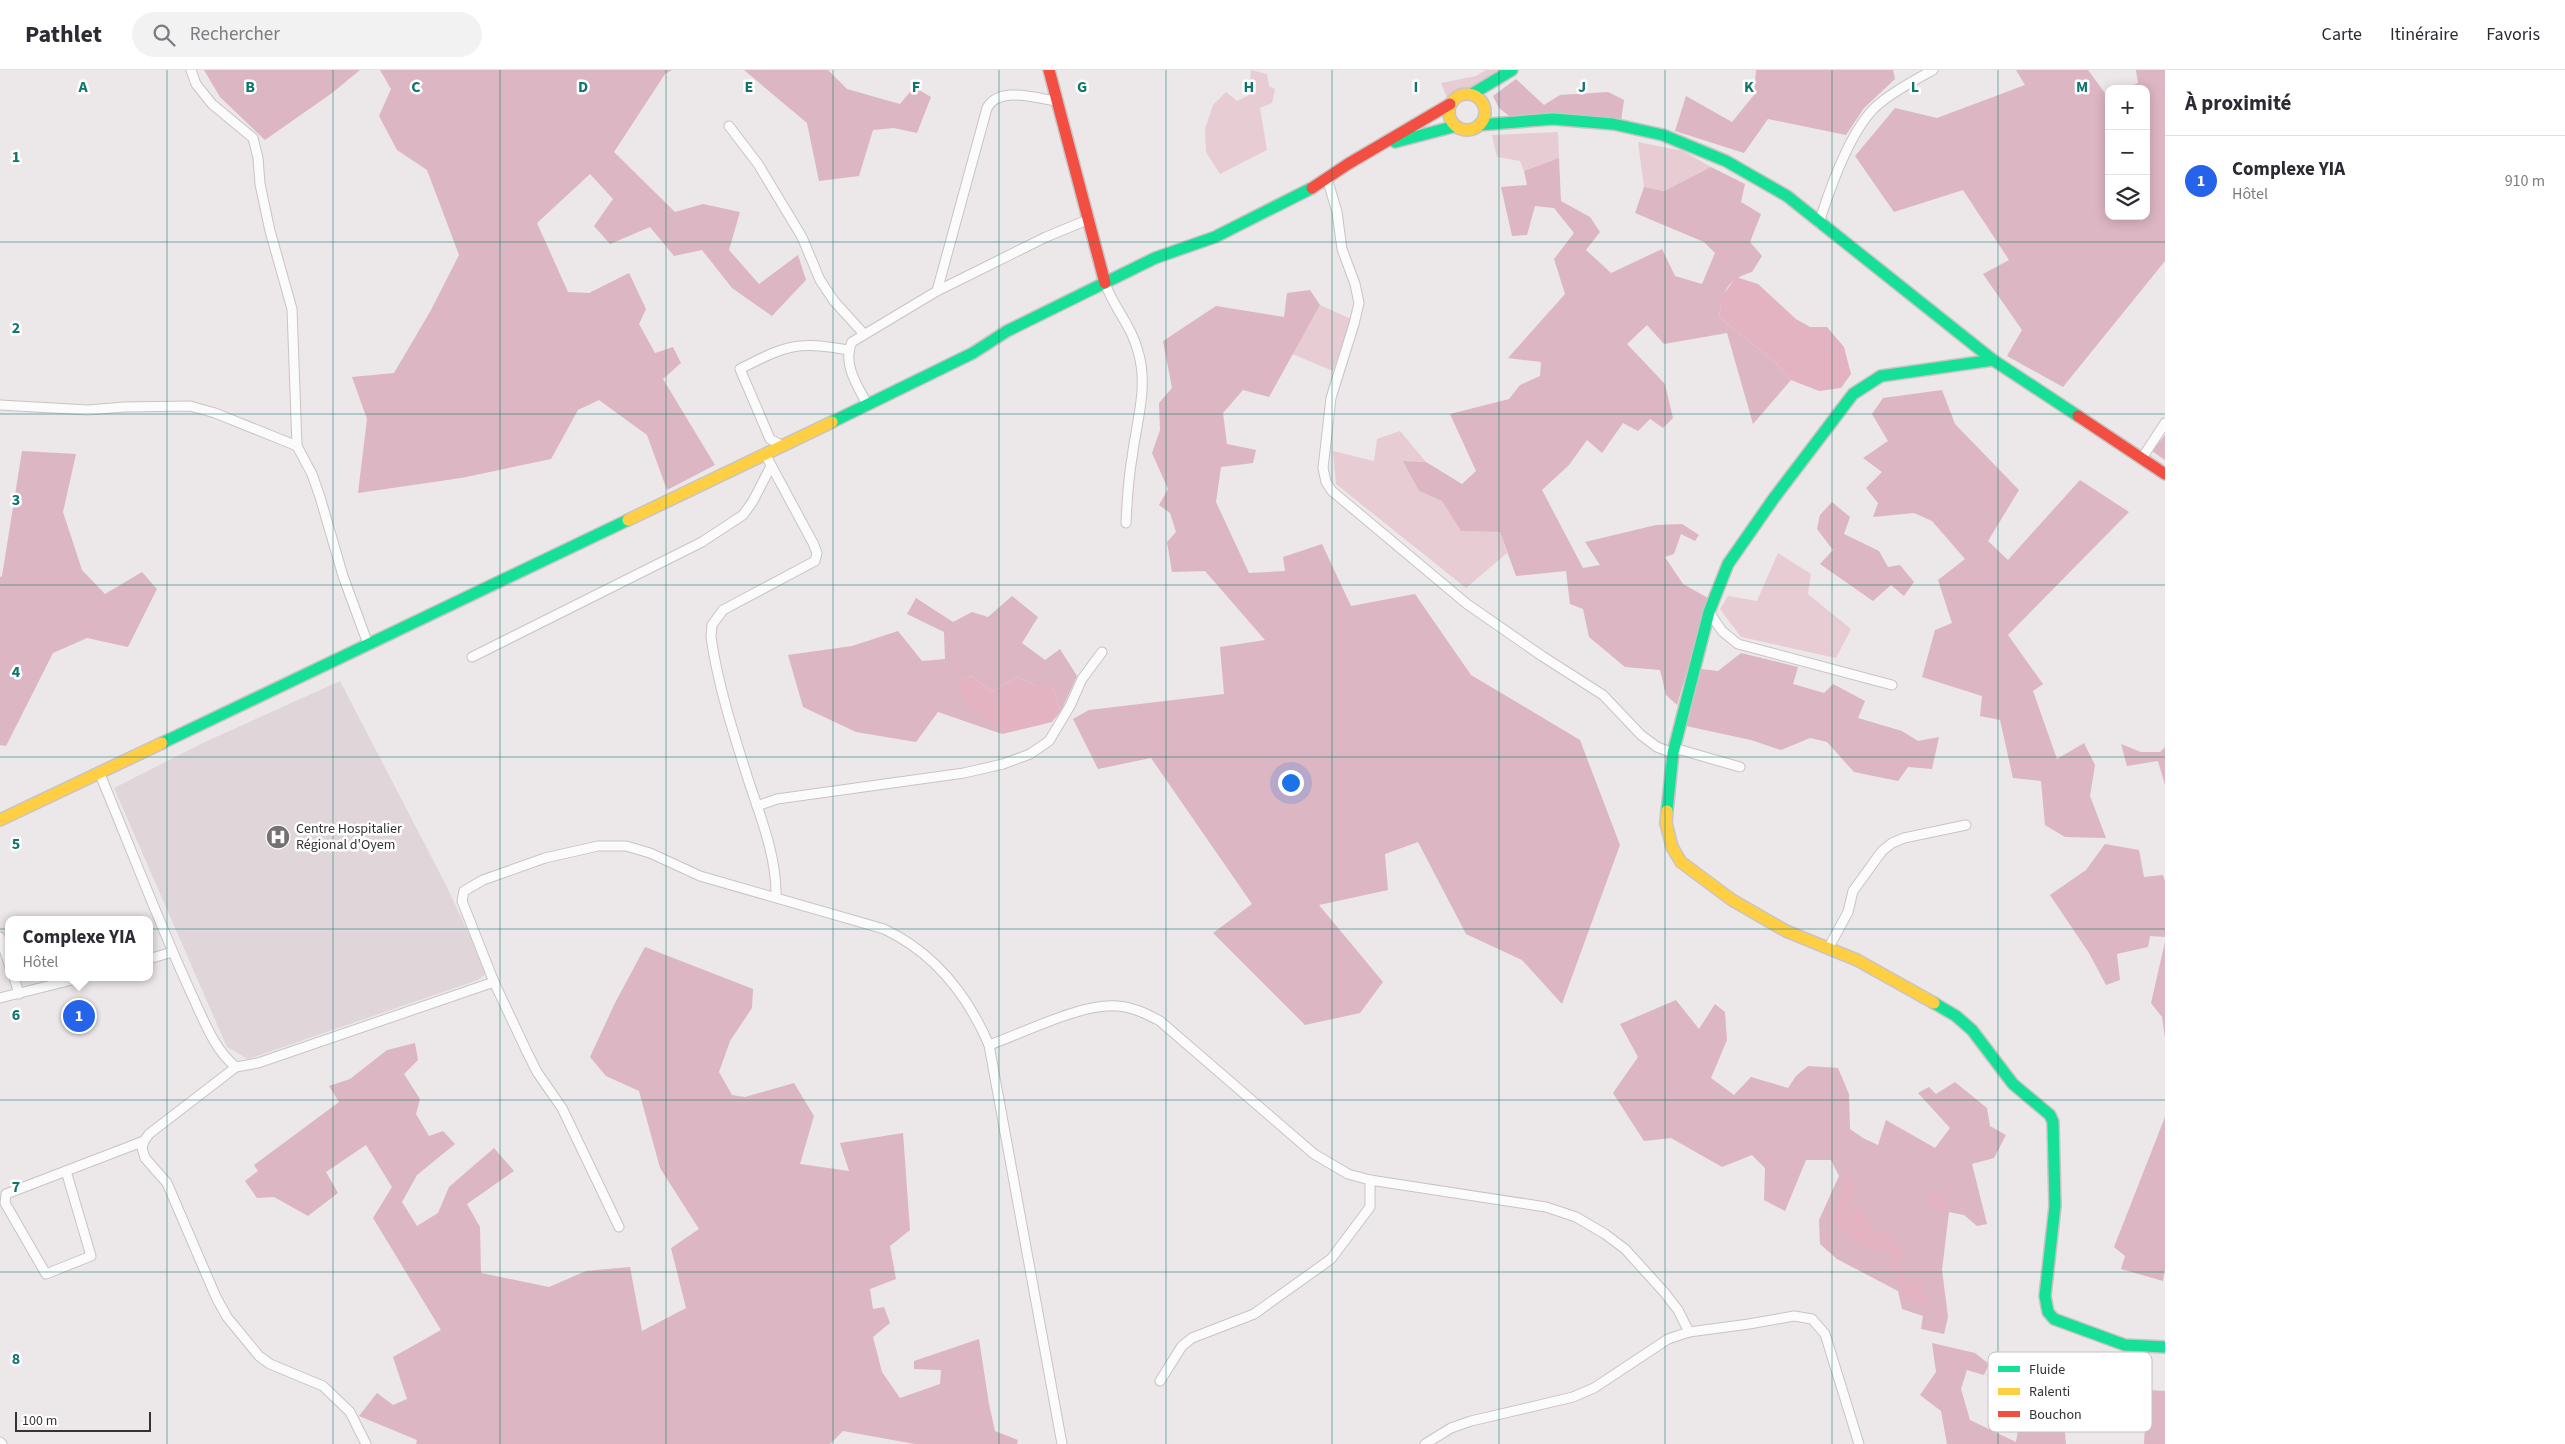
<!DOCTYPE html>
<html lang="fr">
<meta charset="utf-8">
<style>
body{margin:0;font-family:"Source Sans 3",sans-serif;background:#f2f2f3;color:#2b2b33}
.controls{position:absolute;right:15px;top:15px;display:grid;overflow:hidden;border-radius:10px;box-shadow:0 2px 12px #0003}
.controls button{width:45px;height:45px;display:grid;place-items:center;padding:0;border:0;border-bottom:1px solid #e1e1e2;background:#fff;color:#2b2b33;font:25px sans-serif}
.scale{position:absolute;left:15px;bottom:12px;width:136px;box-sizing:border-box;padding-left:5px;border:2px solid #343232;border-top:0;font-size:14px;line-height:18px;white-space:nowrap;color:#343232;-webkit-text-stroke:4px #fff;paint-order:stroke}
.you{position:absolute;left:1290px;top:712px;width:18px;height:18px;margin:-12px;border:4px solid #fff;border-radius:50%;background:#1a73e8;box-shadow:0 0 0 8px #1a73e833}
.badge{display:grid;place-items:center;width:32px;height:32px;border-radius:50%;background:#2563eb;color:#fff;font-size:16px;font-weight:700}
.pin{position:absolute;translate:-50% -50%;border:2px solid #fff;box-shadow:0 1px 5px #0006}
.popup{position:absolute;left:5px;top:846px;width:148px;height:65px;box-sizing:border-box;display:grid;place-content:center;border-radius:10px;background:#fff;filter:drop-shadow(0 1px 4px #0005);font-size:16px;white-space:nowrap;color:#7c7c81}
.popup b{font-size:19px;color:#2b2b33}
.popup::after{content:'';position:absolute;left:50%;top:100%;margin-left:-10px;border:10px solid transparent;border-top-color:#fff}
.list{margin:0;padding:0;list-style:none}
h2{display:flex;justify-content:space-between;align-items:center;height:65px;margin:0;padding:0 20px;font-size:21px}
h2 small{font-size:16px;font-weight:400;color:#7c7c81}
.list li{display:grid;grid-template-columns:32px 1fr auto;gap:15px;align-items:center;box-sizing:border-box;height:90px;padding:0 20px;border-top:1px solid #e1e1e2}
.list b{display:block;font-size:19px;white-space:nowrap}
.list p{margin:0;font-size:16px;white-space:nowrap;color:#7c7c81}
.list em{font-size:16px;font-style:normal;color:#7c7c81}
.icon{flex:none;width:28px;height:28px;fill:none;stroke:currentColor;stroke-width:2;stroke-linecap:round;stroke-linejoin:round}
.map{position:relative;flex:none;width:2165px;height:1374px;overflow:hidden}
header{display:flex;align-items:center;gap:30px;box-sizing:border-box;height:70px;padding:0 25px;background:#fff;border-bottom:1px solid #e1e1e2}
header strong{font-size:24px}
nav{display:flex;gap:28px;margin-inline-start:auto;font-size:18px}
.search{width:350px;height:45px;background:#f2f2f3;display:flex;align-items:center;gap:12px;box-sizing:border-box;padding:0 18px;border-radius:28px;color:#7c7c81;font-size:19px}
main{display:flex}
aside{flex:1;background:#fff}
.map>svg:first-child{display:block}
.built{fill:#e0d6d9}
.green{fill:#e8ccd4}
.forest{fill:#dcb6c2}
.water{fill:#e4b3c2}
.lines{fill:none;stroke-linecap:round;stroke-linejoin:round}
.street-casing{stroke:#c8c4c5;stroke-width:11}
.fast-casing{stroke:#c8c4c5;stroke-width:14}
.slow-casing{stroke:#c8c4c5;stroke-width:14}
.jam-casing{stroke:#c8c4c5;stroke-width:14}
.street{stroke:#fcfbfc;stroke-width:9}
.fast{stroke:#16e098;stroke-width:11}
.slow{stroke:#ffcf43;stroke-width:11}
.jam{stroke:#f24e42;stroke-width:11}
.grid{fill:none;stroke:#0f766e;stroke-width:1;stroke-opacity:0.55}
.labels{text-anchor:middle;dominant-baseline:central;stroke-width:5;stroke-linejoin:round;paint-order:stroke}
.poi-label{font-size:14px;fill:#343232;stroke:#fff;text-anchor:start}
.key{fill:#fff;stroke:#c2c2c2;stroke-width:1}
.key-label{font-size:14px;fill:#343232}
.grid-label{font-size:16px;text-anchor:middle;font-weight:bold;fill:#0f766e;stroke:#fff;stroke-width:5;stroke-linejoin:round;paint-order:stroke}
</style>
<header>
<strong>Pathlet</strong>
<div class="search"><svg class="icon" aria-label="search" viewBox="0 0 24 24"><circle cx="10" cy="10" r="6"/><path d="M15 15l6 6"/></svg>Rechercher</div>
<nav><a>Carte</a><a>Itinéraire</a><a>Favoris</a></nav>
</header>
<main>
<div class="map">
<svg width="2165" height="1374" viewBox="0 0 2165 1374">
<rect width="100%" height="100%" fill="#ece7e9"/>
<polygon class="built" points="340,611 446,815 487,903 478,910 248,989 227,977 114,718 205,672"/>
<g class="green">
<polygon points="1251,0 1267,4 1269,16 1275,19 1272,33 1260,38 1267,80 1220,104 1206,82 1205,59 1213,35 1226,22 1237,31 1249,25"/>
<polygon points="1486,0 1505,0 1450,35 1441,13 1476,6"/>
<polygon points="1558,62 1559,88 1524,101 1520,91 1497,87 1492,65"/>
<polygon points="1638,72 1683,81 1711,97 1664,121 1644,117"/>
<polygon points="1320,235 1351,249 1333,301 1292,284"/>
<polygon points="1400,361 1426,392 1404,391 1419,421 1442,431 1461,461 1500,462 1507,483 1466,518 1336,414 1333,381 1374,391 1377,369"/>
<polygon points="1778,483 1811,504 1808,524 1851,559 1836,588 1741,567 1720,539 1728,526 1757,531"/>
</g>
<g class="forest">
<polygon points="204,0 360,0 332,23 265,70 220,27"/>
<polygon points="380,0 672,0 665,4 614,82 675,142 703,134 740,142 729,180 759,214 798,185 806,210 772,246 732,218 702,180 674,186 650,157 610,174 594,156 613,129 590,104 537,153 568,222 589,223 629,203 646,239 639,254 655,283 673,277 681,293 663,309 715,395 667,420 647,365 599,330 578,340 551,389 461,408 358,423 367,349 352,307 394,303 431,240 459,185 427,100 397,80 379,46 391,19"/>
<polygon points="744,0 828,0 847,19 900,34 914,17 931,27 917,63 894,58 873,60 859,106 819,111 807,53"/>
<polygon points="1756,0 1893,0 1895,9 1864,38 1846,65 1768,49 1744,83 1675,61 1686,26 1732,52 1754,25"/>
<polygon points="2016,0 2088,0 2107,26 2109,25 2109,146 2146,146 2146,19 2124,19 2138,13 2136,0 2165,0 2165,191 2063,317 2007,286 2022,260 1983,204 2009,190 1963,120 1894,142 1855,86 1895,38 1937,48 2025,15"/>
<polygon points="1516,9 1544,35 1560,25 1608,22 1624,30 1621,51 1513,49 1499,38 1493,26"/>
<path d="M1559 88 1561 131 1590 147 1600 162 1586 180 1611 203 1662 179 1675 206 1702 214 1715 183 1704 172 1635 143 1644 117 1664 121 1711 97 1745 114 1741 132 1761 144 1750 172 1762 186 1752 202C1725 210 1724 221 1719 247L1777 294 1791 310 1753 354 1727 263 1664 274 1647 255 1627 274 1665 314 1673 348 1663 358 1650 349 1638 361 1623 353 1602 383 1587 370 1569 395 1542 420 1583 498 1600 495 1585 472 1656 455 1682 454 1699 465 1695 471 1681 464 1674 484 1665 487 1683 514 1708 528 1677 635 1666 625 1660 600 1625 597 1589 567 1583 539 1570 534 1566 501 1516 506 1500 462 1461 461 1442 431 1419 421 1403 391 1426 392 1462 414 1476 401 1450 344 1509 329 1520 315 1540 306 1541 292 1508 288 1565 224 1554 189 1574 163 1554 138 1535 136 1527 165 1512 166 1501 117 1527 115 1524 101Z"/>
<polygon points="1310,220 1320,235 1269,327 1243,320 1223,343 1227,374 1256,380 1253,393 1221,397 1216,432 1249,503 1285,501 1283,487 1322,474 1351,536 1415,524 1471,605 1580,670 1620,775 1562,934 1522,890 1466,864 1418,772 1385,784 1388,820 1319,835 1383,912 1360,943 1305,955 1213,863 1252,834 1151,688 1098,699 1073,649 1089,640 1224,624 1220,577 1265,570 1205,501 1172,502 1167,472 1176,462 1170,443 1159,435 1168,419 1152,383 1160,360 1159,333 1172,318 1163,271 1216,236 1284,247 1287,223"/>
<polygon points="1942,320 1955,354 2019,420 1988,471 2008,490 2080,410 2129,442 2008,565 2043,614 2033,621 2057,689 2084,673 2095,695 2090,726 2106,768 2065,767 2045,755 2041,711 2013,708 2000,650 1980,646 1982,626 1922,607 1935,560 1952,553 1938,510 1965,489 1932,451 1914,443 1873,447 1878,433 1866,418 1882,402 1863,388 1888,371 1872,344 1883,328"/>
<polygon points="2165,365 2165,390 2152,381"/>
<polygon points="22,381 76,384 63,442 82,500 105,524 142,502 157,519 128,577 87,568 53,583 6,676 0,675 0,507 2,506"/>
<polygon points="1832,432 1850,447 1844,464 1879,481 1888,497 1900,495 1914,512 1904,526 1891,515 1873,531 1820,494 1833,480 1817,459 1820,445"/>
<polygon points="1012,526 1038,547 1022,573 1045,590 1060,579 1077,606 1061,641 1052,616 1036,616 1018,607 991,622 972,606 958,611 1002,664 938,642 916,672 856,662 803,637 788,585 852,576 898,561 922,591 945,589 944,562 907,544 916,528 953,552 972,542 988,547"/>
<polygon points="1741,583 1798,597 1793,614 1824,623 1833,614 1865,631 1858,648 1902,661 1918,671 1939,667 1932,699 1908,697 1898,711 1854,702 1827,672 1810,668 1781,680 1751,670 1686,656 1701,599 1718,601"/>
<polygon points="2121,674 2141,682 2160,682 2165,677 2165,715 2158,691 2127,696"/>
<polygon points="2105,774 2139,780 2144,807 2163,805 2165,811 2165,867 2150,866 2148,877 2117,884 2120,910 2106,915 2089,883 2050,825 2086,800"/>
<polygon points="2165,872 2165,968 2162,947 2151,933"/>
<polygon points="645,877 753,919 752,938 730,971 719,1002 732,1025 745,1027 794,1013 814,1046 800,1094 849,1101 840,1073 903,1063 910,1160 890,1176 896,1209 870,1219 873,1239 884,1237 890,1253 873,1267 882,1302 900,1328 940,1314 941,1300 914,1299 914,1291 979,1269 989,1334 995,1361 1018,1370 1017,1374 915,1374 843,1361 830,1374 416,1374 417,1370 359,1346 377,1323 393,1335 407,1329 393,1287 441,1260 373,1148 392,1117 366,1075 326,1102 338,1123 308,1146 274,1127 257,1128 245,1111 258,1101 254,1095 339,1032 329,1016 350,1009 387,980 415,973 418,990 404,1004 420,1029 416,1044 429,1066 443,1061 455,1074 417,1105 402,1132 417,1156 438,1143 449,1117 494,1078 514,1101 467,1134 480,1157 481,1203 549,1217 586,1201 630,1197 642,1261 686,1238 671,1178 699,1159 660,1098 639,1021 606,1006 590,987 615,933"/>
<polygon points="1676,930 1699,959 1715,934 1725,942 1727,970 1711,1008 1734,1025 1751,1007 1788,1018 1796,1006 1808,996 1838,998 1849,1024 1850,1059 1863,1068 1878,1075 1886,1050 1935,1078 1950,1058 1918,1023 1929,1017 1936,1024 1955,1012 1987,1038 1990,1056 2006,1065 1994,1088 1972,1094 1987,1154 1977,1156 1964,1145 1949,1142 1942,1200 1948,1247 1944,1264 1921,1259 1923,1246 1902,1239 1898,1221 1837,1189 1820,1174 1819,1150 1839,1106 1831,1090 1806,1090 1785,1141 1764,1130 1765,1098 1752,1085 1722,1097 1671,1068 1644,1071 1613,1023 1638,987 1620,954"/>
<polygon points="2165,1047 2165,1199 2163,1211 2121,1199 2125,1186 2114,1177"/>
<polygon points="1932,1273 1975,1283 1989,1294 1984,1305 1967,1300 1961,1319 1970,1350 2016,1372 2020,1347 2040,1318 2061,1319 2066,1374 1947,1374 1941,1341 1920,1325 1936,1302"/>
<polygon points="2147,1320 2165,1321 2165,1374 2144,1374"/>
</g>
<g class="water">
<polygon points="1736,207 1758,214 1796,249 1810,257 1827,257 1844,277 1851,304 1841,318 1819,321 1791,310 1777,294 1719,247 1723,225"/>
<polygon points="972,606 991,622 1018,607 1036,616 1052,616 1061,641 1052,652 1002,664 982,642 968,639 957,611"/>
<polygon points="1847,1103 1857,1113 1851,1126 1853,1139 1865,1144 1876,1161 1892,1163 1905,1186 1899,1192 1907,1214 1920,1210 1929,1236 1924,1239 1920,1234 1904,1225 1897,1203 1891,1196 1893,1184 1864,1178 1832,1153"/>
<polygon points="1927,1124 1946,1127 1948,1136 1940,1141 1934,1135 1922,1136"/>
</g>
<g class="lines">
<g class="street-casing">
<g id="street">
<polyline points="191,0 196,14 212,34 253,68 258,88 260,114 270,161 292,239 297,376 312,404 320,427 343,506 368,574"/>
<polyline points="729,56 758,94 802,167 820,210 834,231 863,263"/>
<polyline points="1327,108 1337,142 1342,179 1355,214 1359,233 1354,254 1331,328 1323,398 1326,412 1332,421 1467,534 1542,586 1603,625 1641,665 1657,677 1673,683"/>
<path d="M1819 153C1830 118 1852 55 1880 33 1896 20 1915 10 1933 0"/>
<path d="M1105 213C1115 241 1132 255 1139 285 1148 319 1136 354 1132 388 1128 410 1127 432 1126 453"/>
<path d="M937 221 987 38C999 16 1035 28 1056 31"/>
<path d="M867 334C857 315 842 293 852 272L937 221 1046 167 1087 150"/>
<polyline points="0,335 88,340 124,337 190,336 215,343 297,376"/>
<path d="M783 376 770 369 740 299C787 275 796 271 848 280"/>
<path d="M765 384 813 473 817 483 815 491 723 540 712 555 711 567C718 616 734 665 749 712 761 748 777 788 776 827"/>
<polyline points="2142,388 2165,353"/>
<polyline points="1709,542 1722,561 1738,574 1892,615"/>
<polyline points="472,587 702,472 743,445 753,431 771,396"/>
<polyline points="1674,678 1740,697"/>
<path d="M99 702C130 776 158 851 191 923 203 948 214 980 236 997"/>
<polyline points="757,736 777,729 964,703 1003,694 1030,684 1049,671 1070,636 1082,609 1102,582"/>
<polyline points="0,867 9,894"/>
<polyline points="1829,877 1848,842 1853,821 1882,781 1892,773 1904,768 1966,755"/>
<polyline points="149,889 172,882"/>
<polyline points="14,907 19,924"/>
<polyline points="0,928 84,907"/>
<path d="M989 975C1024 963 1081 933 1117 936 1133 937 1147 944 1160 951L1314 1084 1348 1104 1370 1110 1546 1137 1576 1147 1605 1164 1625 1179 1664 1222 1678 1240 1689 1262"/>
<polyline points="66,1101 91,1186 46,1204 5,1133 6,1124 144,1071"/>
<path d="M619 1157 562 1038 537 1002 527 982 494 912 462 831 464 821 483 810 545 788 598 776H626L650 783 700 806 884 859C935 883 967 924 989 975L1062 1374"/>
<polyline points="1160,1311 1182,1276 1192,1268 1254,1244 1331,1189 1370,1137 1370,1110"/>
<polyline points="0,1372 2,1374"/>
<polyline points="366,1374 350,1342 323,1316 270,1294 259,1286 227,1247 216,1227 167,1113 145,1088 142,1078 144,1071 149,1064 236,997 258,993 494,912"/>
<polyline points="1425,1374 1451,1358 1471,1351 1573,1327 1594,1318 1668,1269 1689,1262 1749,1254 1794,1246 1812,1249 1825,1264 1859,1374"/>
</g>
</g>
<g class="fast-casing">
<g id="fast">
<polyline points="1472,24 1512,0"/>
<polyline points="1479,55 1553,49 1613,54 1663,65 1726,91 1787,126 1993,290 2078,346"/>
<polyline points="1395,72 1456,56"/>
<polyline points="832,352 973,283 1007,261 1155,188 1215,167 1312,118"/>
<polyline points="162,673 628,450"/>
<polyline points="1667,741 1673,683 1709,542 1728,494 1774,428 1853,324 1881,306 1993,290"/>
<polyline points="1934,933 1956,946 1972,960 2013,1014 2050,1045 2053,1052 2055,1136 2045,1226 2048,1242 2054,1249 2125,1275 2165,1277"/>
</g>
</g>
<g class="slow-casing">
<g id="slow">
<circle cx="1467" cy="42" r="18"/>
<polyline points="628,450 832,352"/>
<polyline points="1667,741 1666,753 1672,777 1681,792 1732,830 1786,861 1857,890 1934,933"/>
<polyline points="0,750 162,673"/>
</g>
</g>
<g class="jam-casing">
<g id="jam">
<polyline points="1049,0 1105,213"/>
<polyline points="1312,118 1348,94 1450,34"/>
<polyline points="2078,346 2165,404"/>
</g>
</g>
<use href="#street" class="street"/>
<use href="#fast" class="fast"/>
<use href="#slow" class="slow"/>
<use href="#jam" class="jam"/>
</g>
<path class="grid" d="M167 0V1374M333 0V1374M500 0V1374M666 0V1374M833 0V1374M999 0V1374M1166 0V1374M1332 0V1374M1499 0V1374M1665 0V1374M1832 0V1374M1998 0V1374M0 172H2165M0 344H2165M0 515H2165M0 687H2165M0 859H2165M0 1030H2165M0 1202H2165"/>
<defs>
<g id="hospital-disc" transform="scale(1.25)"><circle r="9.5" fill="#747172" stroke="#fff"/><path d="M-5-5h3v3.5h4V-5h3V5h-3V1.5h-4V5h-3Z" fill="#fff"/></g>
</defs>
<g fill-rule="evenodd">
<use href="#hospital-disc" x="278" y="767"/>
</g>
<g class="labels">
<g class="poi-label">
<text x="296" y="759">Centre Hospitalier<tspan x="296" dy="16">Régional d'Oyem</tspan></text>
</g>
</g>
<rect x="1988" y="1282" width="164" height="80" rx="8" class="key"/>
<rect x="1998" y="1296" width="22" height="6" fill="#16e098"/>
<rect x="1998" y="1318" width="22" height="7" fill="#ffcf43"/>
<rect x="1998" y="1341" width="22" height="6" fill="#f24e42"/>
<g class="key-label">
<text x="2029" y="1304">Fluide</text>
<text x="2029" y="1326">Ralenti</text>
<text x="2029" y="1349">Bouchon</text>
</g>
<g class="grid-label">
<text x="83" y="22">A</text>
<text x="250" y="22">B</text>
<text x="416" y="22">C</text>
<text x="583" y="22">D</text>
<text x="749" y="22">E</text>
<text x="916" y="22">F</text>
<text x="1082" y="22">G</text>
<text x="1249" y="22">H</text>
<text x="1416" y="22">I</text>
<text x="1582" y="22">J</text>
<text x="1749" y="22">K</text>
<text x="1915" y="22">L</text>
<text x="2082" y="22">M</text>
<text x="16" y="92">1</text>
<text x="16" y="263">2</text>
<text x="16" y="435">3</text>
<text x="16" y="607">4</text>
<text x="16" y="779">5</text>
<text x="16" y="950">6</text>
<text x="16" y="1122">7</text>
<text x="16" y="1294">8</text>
</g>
</svg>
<div class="controls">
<button>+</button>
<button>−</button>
<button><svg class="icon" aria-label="layers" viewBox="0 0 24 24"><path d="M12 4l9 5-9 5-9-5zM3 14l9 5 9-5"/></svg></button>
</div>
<div class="scale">100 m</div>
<div class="you"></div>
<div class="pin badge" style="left:79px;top:946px">1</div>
<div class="popup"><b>Complexe YIA</b>Hôtel</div>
</div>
<aside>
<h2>À proximité<small></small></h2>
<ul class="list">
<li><span class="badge">1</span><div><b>Complexe YIA</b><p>Hôtel</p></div><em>910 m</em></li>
</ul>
</aside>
</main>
